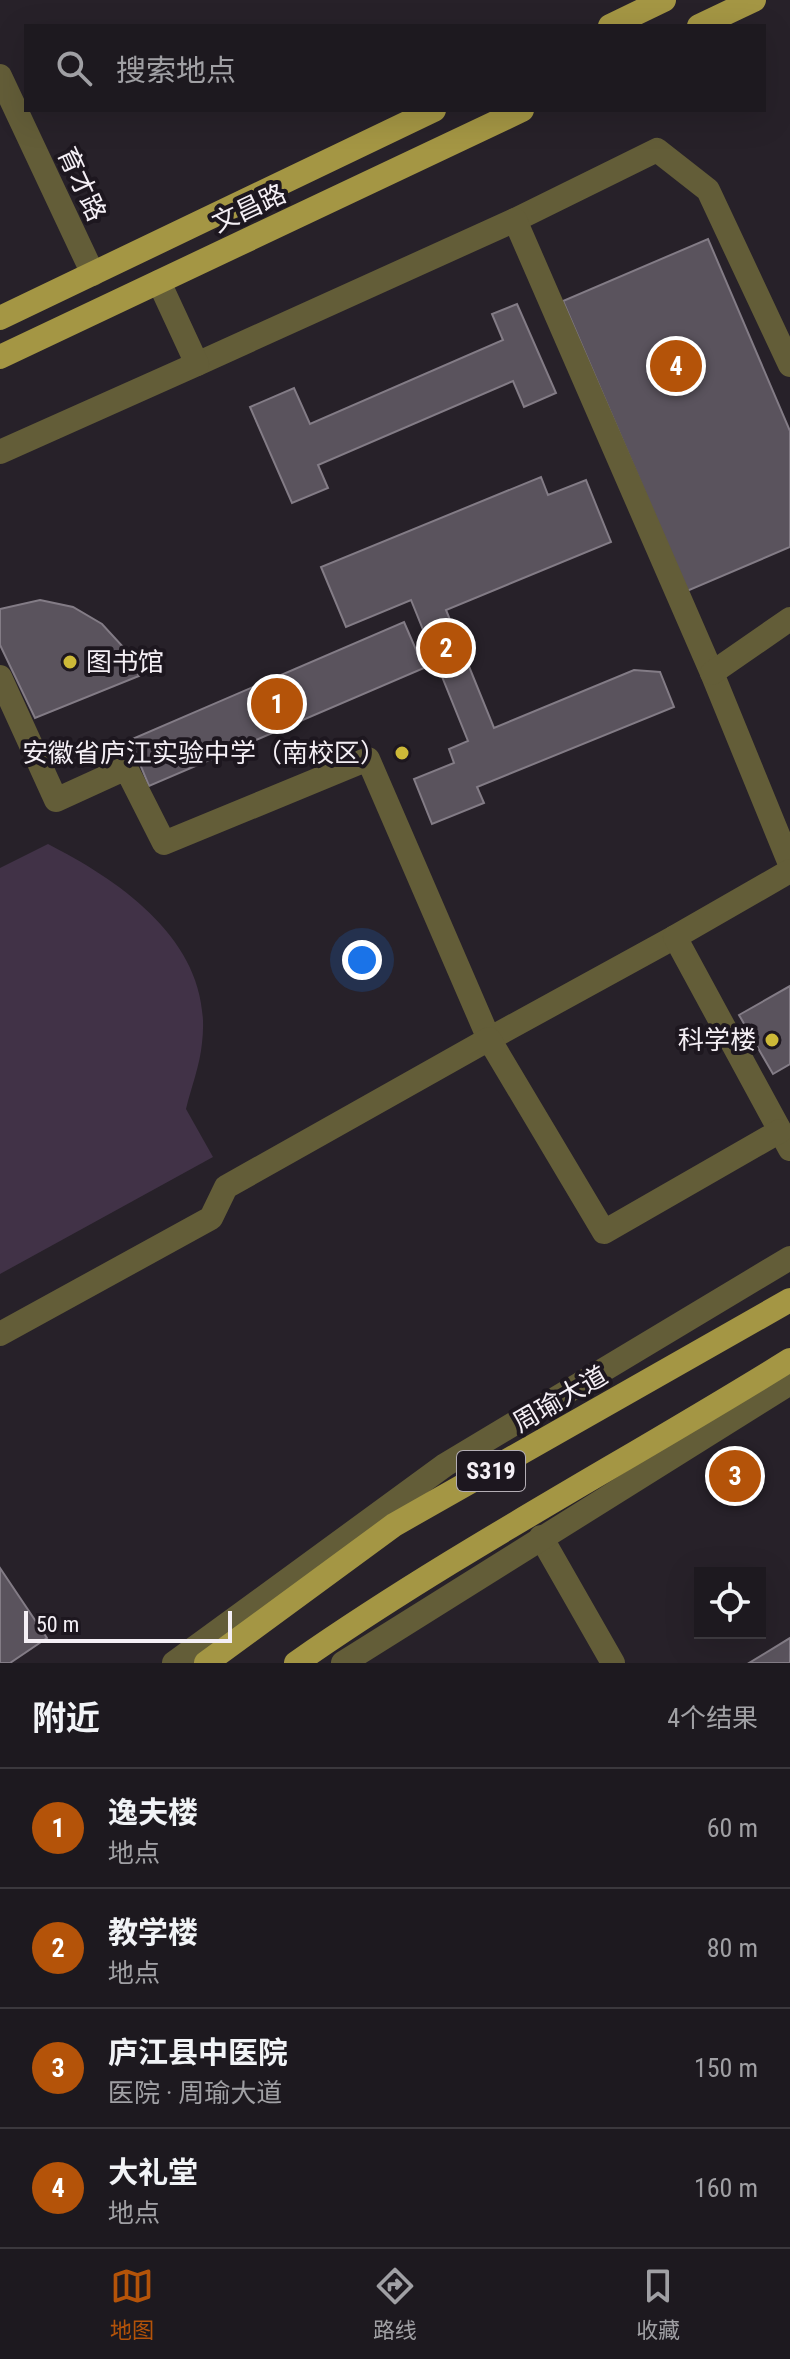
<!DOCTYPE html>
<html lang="zh">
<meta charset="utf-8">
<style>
body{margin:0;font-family:"Roboto Condensed","Noto Sans SC",sans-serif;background:#252228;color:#f1f3f6}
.controls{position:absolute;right:24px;bottom:24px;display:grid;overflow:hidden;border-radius:0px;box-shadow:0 8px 32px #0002}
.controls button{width:72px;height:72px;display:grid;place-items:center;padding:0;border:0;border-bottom:2px solid #3b383d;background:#1d191f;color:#f1f3f6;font:40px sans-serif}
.scale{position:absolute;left:24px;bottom:20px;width:208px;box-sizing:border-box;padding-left:8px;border:4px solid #f4eff5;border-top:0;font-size:22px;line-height:28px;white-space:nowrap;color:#f4eff5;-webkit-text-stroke:6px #1d171f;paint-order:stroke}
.you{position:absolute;left:362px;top:960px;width:28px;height:28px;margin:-20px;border:6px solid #fff;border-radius:50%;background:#1a73e8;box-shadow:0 0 0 12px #1a73e833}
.badge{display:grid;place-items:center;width:52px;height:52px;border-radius:50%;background:#b45309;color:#fff;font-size:26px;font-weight:700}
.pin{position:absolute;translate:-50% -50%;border:4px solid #fff;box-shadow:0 2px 8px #0006}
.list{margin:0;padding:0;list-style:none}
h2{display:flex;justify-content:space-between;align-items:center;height:104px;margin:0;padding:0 32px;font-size:34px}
h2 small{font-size:26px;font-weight:400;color:#a0a0a4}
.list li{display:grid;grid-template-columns:52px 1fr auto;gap:24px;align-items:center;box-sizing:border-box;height:120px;padding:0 32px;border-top:2px solid #3b383d}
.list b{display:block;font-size:30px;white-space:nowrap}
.list p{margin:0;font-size:26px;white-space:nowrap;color:#a0a0a4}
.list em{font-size:26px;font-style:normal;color:#a0a0a4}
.icon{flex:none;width:44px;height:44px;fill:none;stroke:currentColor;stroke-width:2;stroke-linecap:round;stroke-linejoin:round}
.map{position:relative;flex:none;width:790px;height:1663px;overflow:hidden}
.search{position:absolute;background:#1d191f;box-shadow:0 8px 32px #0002;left:24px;right:24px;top:24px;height:88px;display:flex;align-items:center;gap:20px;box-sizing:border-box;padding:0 28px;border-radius:0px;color:#a0a0a4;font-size:30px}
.sheet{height:584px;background:#1d191f}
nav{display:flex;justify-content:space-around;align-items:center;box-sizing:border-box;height:112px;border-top:2px solid #3b383d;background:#1d191f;font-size:22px;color:#a0a0a4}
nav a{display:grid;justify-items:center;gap:4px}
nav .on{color:#b45309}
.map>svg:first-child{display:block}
.green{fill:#413247}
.building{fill:#5a535d;stroke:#837c86;stroke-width:2}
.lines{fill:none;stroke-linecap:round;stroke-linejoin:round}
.minor{stroke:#635d38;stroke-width:24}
.major{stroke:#a49644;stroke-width:24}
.poi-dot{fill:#cdb938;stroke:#1d171f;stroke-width:3}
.labels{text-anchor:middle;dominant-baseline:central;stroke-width:8;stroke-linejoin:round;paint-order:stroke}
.shield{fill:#1d171f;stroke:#b4aeb5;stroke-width:2}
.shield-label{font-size:24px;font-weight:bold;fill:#f4eff5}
.street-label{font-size:26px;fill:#f4eff5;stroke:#1d171f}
.poi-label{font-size:26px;fill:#f4eff5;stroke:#1d171f;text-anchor:end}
</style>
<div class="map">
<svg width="790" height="1663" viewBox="0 0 790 1663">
<rect width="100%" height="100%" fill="#272129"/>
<path class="green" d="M48 844C124 883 214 945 202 1043 200 1065 191 1088 186 1109L213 1157 0 1274V868Z"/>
<g class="building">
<polygon points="708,239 790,431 790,547 687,591 563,301"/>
<polygon points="517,304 556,393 524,407 513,381 318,465 328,488 292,503 250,407 294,388 310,424 503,340 492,314"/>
<polygon points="541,477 548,495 586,480 611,542 446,610 494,728 634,670 660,672 674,707 477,787 484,803 432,824 414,779 454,763 449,749 468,741 411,600 346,627 321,567"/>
<polygon points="40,600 73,607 102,624 125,649 139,676 35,718 0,645 0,609"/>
<polygon points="404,622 424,668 149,786 130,740"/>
<polygon points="790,986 790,1064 773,1074 739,1015"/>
<polygon points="0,1568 47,1638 10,1663 0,1663"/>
<polygon points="790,1638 790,1663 749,1663"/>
</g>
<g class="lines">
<g class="minor">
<polyline points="0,76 93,274"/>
<polyline points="515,220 657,150 708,190 790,365"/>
<polyline points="197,364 515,220 712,673 790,864"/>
<polyline points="0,452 197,364 159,282"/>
<polyline points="712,673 790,619"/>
<polyline points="0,677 56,800 126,768 164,843 368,759 489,1039 675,937"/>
<polyline points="790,871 675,937 790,1149"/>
<polyline points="0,1334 211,1218 226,1187 489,1039 604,1232 780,1131"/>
<polyline points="541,1537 613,1663"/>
<polyline points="174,1663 445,1465 790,1258"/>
<polyline points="343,1663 790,1383"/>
</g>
<g class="major">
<polyline points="610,26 664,0"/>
<polyline points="699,26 754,0"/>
<polyline points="0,318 434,110"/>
<polyline points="0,357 522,110"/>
<polyline points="206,1663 394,1525 790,1300"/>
<path d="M296 1663C455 1552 626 1462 790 1360"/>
</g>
</g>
<g class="poi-dot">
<circle cx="70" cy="662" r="8"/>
<circle cx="402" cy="753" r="8"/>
<circle cx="772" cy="1040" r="8"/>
</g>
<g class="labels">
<rect class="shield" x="457" y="1451" width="68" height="40" rx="6"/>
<g class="shield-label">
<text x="491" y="1471">S319</text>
</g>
<g class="street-label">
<text transform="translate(82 184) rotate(65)">育才路</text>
<text transform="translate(249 208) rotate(-25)">文昌路</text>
<text transform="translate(560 1399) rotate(-30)">周瑜大道</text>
</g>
<g class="poi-label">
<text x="86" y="662" text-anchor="start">图书馆</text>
<text x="386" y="753">安徽省庐江实验中学（南校区）</text>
<text x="756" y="1040">科学楼</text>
</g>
</g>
</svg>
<div class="controls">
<button><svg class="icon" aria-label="locate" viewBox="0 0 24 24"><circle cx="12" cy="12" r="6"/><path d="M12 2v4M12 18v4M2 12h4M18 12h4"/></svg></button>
</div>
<div class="scale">50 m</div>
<div class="you"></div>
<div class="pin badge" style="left:277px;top:704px">1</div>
<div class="pin badge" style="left:446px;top:648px">2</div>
<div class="pin badge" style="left:735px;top:1476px">3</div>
<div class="pin badge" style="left:676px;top:366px">4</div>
<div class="search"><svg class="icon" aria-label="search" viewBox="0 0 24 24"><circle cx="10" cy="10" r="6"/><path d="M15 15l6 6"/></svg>搜索地点</div>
</div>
<section class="sheet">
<h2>附近<small>4个结果</small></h2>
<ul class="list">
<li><span class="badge">1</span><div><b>逸夫楼</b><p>地点</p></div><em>60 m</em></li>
<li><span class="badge">2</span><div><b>教学楼</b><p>地点</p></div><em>80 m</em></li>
<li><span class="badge">3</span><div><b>庐江县中医院</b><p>医院 · 周瑜大道</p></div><em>150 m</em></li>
<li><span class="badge">4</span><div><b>大礼堂</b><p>地点</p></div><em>160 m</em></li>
</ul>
</section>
<nav>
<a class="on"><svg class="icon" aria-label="map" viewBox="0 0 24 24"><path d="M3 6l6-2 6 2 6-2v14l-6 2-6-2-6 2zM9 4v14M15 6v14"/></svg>地图</a>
<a><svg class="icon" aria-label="directions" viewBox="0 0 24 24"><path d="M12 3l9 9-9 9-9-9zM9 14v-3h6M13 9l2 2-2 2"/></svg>路线</a>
<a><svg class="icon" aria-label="saved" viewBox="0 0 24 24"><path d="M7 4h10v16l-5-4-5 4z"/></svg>收藏</a>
</nav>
